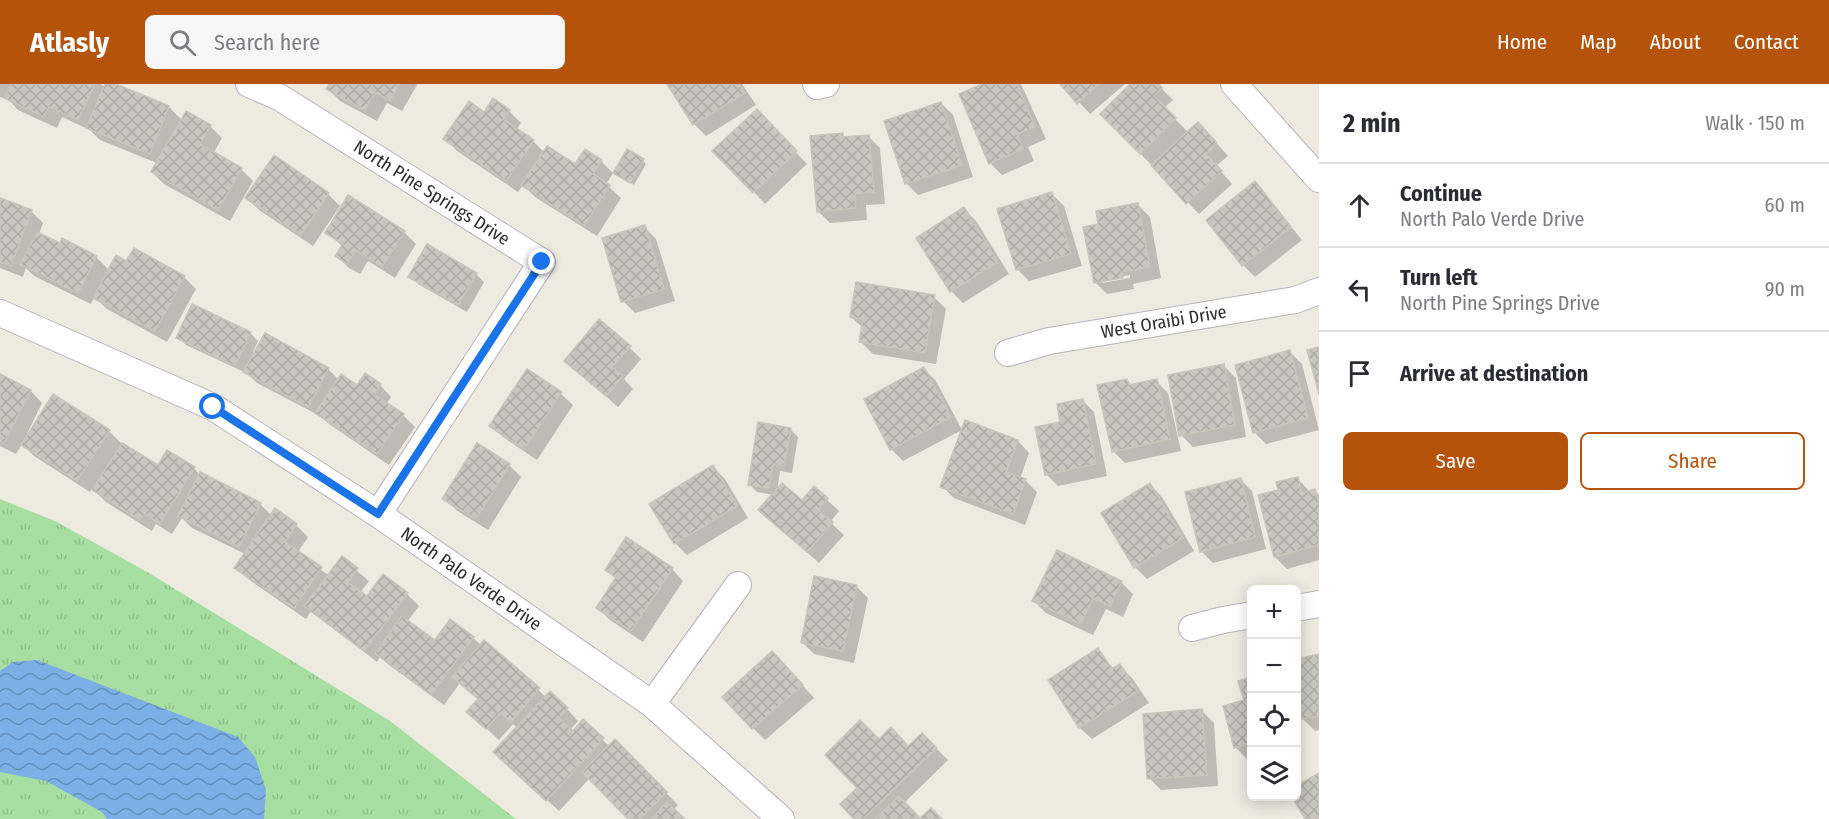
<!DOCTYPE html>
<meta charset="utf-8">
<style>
body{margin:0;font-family:"Fira Sans Condensed",sans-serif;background:#f7f7f7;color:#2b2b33}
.controls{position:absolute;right:18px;bottom:18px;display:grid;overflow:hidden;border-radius:9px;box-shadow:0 3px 15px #0003}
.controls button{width:54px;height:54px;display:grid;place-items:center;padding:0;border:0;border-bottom:2px solid #e1e1e2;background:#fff;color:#2b2b33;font:30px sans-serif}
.stop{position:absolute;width:18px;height:18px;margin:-14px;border:4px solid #1a73e8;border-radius:50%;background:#fff}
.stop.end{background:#1a73e8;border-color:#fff;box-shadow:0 2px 6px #0008}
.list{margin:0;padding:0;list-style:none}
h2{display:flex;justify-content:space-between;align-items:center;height:78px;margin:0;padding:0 24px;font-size:26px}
h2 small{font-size:20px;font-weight:400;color:#7c7c81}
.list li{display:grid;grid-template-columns:39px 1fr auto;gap:18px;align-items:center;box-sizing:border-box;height:84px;padding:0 24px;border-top:2px solid #e1e1e2}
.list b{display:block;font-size:22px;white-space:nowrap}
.list p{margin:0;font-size:20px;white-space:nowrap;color:#7c7c81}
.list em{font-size:20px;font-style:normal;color:#7c7c81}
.actions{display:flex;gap:12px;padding:18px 24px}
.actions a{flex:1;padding:14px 0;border:2px solid #b45309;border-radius:9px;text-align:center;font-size:21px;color:#b45309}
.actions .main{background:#b45309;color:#fff}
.icon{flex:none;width:33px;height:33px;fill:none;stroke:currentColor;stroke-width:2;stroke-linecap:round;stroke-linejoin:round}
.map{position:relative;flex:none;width:1319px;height:735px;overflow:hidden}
header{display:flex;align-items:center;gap:36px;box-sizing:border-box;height:84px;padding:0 30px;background:#b45309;color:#fff}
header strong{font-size:28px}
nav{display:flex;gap:33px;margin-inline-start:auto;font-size:21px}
.search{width:420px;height:54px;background:#f7f7f7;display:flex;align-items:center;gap:15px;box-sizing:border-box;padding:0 21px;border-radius:9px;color:#7c7c81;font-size:22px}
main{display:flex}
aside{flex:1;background:#fff}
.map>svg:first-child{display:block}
.grass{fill:url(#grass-tufts)}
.water{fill:url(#water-waves)}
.shadow{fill:#0003;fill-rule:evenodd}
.building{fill:url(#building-cross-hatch);stroke:#c8c6b9;stroke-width:1.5}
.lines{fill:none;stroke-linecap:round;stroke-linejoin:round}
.street-casing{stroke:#b4b3be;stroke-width:28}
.street{stroke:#fff;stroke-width:26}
.route{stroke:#1a73e8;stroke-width:8}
.labels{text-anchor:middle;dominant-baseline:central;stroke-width:4.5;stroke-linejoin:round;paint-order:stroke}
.street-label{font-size:18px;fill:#2c2c2c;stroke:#fff}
</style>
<header>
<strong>Atlasly</strong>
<div class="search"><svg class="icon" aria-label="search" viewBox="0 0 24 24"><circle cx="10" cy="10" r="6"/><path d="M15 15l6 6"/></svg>Search here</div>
<nav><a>Home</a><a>Map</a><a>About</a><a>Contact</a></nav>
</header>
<main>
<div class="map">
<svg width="1319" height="735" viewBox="0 0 1319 735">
<defs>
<pattern id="grass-tufts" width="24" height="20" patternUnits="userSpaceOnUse" patternTransform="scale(1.5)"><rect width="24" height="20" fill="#a6dfa1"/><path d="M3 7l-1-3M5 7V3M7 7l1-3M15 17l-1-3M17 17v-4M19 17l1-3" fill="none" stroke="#8fc08b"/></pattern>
<pattern id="water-waves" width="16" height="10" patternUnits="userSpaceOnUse" patternTransform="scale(1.5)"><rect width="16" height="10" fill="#7bafe6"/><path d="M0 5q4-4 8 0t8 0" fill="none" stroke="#658fbb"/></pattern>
<pattern id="building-cross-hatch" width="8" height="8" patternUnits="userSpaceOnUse" patternTransform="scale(1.5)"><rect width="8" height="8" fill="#c8c7bf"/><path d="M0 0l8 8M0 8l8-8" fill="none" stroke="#acaba4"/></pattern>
</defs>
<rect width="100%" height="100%" fill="#edeae0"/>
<polygon class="grass" points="0,415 55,437 149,489 390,637 516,735 0,735"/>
<polygon class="water" points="37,576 238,653 255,673 266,706 264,735 107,735 102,728 46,697 0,688 0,587 13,578"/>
<g class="shadow">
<polygon points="0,0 101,0 105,4 106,0 112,0 169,23 182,36 210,42 222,54 213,70 241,85 253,97 230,137 164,100 152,88 157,79 100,56 90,46 62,33 57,44 18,26 9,16 0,13"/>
<polygon points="331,0 416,0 417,1 402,27 387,19 377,37 340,17 328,5"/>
<polygon points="669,0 742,0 756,21 706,52 694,40"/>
<polygon points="989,0 1021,0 1046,55 1028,63 1034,77 1002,91 990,79"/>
<polygon points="1062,0 1125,0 1090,30"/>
<polygon points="1132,0 1157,0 1173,16 1164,24 1189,49 1210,52 1228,72 1216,82 1232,100 1199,130 1102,30"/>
<polygon points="941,19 953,31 973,93 918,111 906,99"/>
<polygon points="509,27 521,39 516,46 533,57 544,68 576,82 586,67 601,77 613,89 606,100 621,114 597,152 535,113 523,101 518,108 457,67 445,55 484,30"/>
<polygon points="768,39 807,80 765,120 754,108"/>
<polygon points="842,50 846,54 868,52 880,64 885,120 866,121 867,136 830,139 818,127"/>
<polygon points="643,76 646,80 634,101 615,89"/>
<polygon points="1255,99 1302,156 1255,193 1243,181"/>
<polygon points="328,110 340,122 313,162 259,126 247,114"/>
<polygon points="1052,110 1064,122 1082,182 1029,197 1017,185"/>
<polygon points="0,115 31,127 43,139 39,150 60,161 96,173 110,187 127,179 134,166 184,193 196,205 167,258 107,225 94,213 91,220 34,192 26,184 23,193 0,184"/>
<path d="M1138 121 1150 133 1161 194 1133 200 1134 205 1107 210 1095 198 1100 141ZM1130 191V194L1102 199V196Z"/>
<polygon points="964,125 976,137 1009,190 963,219 951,207"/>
<polygon points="644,143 656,155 675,217 635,229 623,217"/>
<polygon points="327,148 404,148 416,160 395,194 368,177 360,190 349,184 337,172 343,163"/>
<polygon points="476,190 484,198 467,228 418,200 410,192"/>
<polygon points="934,213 946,225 936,280 873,270 861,258 863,244 851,233"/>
<polygon points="250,249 258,257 253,268 255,269 328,285 339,296 357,303 380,301 391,313 386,320 403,331 415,343 389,381 329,340 320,332 257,299 244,287 244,288 186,261 178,253"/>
<polygon points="629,263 641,275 624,295 633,305 618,323 566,277"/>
<polygon points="1290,268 1302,280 1319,346 1266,360 1254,348"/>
<polygon points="1224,282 1236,294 1246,353 1193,363 1181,351"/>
<polygon points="924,285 936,297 962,346 903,377 891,365"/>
<polygon points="0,291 31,307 42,319 27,350 29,351 109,347 121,359 159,383 194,384 201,392 260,420 271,431 296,441 308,453 298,468 329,492 342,474 369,497 360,509 367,514 407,510 419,522 407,538 435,558 473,554 481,561 484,558 546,613 567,625 578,637 570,646 573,649 583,637 610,663 615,657 678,721 673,726 682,735 631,735 590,694 559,727 507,680 518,644 513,640 499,656 468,628 479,616 460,599 444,621 389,581 380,573 377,578 311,527 306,535 248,495 236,483 245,470 192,444 182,434 172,450 156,440 152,447 106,418 92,404 90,408 34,372 22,360 16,370 0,362"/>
<polygon points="1127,296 1133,302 1156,297 1168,309 1181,367 1125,379 1114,368"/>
<polygon points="561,310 573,321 537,376 503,353 491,342"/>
<polygon points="1082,316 1094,328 1107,392 1058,402 1046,390 1062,339"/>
<polygon points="790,345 798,353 792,389 780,387 777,407 802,418 814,404 839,427 830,438 844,451 819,479 760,426 774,411 757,408 749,400"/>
<polygon points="1018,357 1029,369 1020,395 1025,396 1037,408 1025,441 954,414 942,402"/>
<polygon points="509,381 521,393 488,446 456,426 444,414"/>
<polygon points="713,383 725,395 748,434 687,471 675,459"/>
<polygon points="1240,395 1252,407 1266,465 1213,479 1201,467"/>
<polygon points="1298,395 1310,408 1315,407 1319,411 1319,476 1287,485 1275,473 1280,407"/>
<polygon points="1150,401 1162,413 1194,467 1147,495 1135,483"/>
<polygon points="672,485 683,497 643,558 610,536 598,524 616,495 607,486"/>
<polygon points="1121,498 1133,510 1123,533 1106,525 1093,551 1046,529 1034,517"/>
<polygon points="856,502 868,514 854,579 814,570 802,558"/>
<polygon points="1097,566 1114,585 1120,582 1132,594 1149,619 1092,655 1080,644 1050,597"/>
<polygon points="1319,572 1319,646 1315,647 1303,635"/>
<polygon points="784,581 814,614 765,656 753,644"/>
<polygon points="1252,595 1252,674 1247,675 1235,663"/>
<polygon points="1202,627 1214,639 1218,702 1161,706 1149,694"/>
<polygon points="922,651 948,676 904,719 920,735 856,735 859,704 879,657 909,664"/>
</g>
<g class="building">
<polygon points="11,0 95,0 78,36 49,23 44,33 4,14"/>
<polygon points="105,0 116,0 169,22 150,70 86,44"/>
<polygon points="329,0 399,0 390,17 375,8 365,26 326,5"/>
<polygon points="667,0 739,0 745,9 693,41"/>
<polygon points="982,0 1017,0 1035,43 1017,50 1023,65 989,80 959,10"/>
<polygon points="1060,0 1099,0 1077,20"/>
<polygon points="1130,0 1159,0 1162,4 1154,12 1176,34 1140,70 1100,30"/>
<polygon points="493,14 510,26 503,35 534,56 506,97 443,55 469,17 484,28"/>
<polygon points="941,18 962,81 905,100 884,37"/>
<polygon points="757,25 797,67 753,109 712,67"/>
<polygon points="186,27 211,41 200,60 242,84 218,126 151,88"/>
<polygon points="1198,38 1217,59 1206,70 1222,87 1186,120 1151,81"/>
<polygon points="843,49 843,53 869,51 874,108 855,110 856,124 817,128 810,52"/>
<polygon points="547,62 575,80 585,65 602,76 593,90 610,101 584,142 521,101"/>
<polygon points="627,65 644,75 630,99 613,89"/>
<polygon points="274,71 329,109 301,151 245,114"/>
<polygon points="1255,97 1291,143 1242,182 1206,136"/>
<polygon points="1052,108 1071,170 1016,186 997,125"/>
<polygon points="348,111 405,147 382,183 356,166 347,180 335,172 343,160 325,149"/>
<polygon points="0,114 32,126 11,182 0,178"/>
<polygon points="1138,119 1150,183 1122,188 1123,194 1094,199 1083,143 1098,140 1096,127"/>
<polygon points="964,123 998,178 950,208 916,154"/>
<polygon points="645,141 664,205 621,218 602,154"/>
<polygon points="37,148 60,159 62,154 97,172 78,209 20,180"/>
<polygon points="427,160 477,189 458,221 408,193"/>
<polygon points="134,164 185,192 155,247 93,214 116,171 126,177"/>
<polygon points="856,198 935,211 925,269 859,258 863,235 850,233"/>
<polygon points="192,220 251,248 235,282 176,254"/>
<polygon points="599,235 631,262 612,283 623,292 606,312 564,277"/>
<polygon points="265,249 329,284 308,323 243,288"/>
<polygon points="1319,263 1319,310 1307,266"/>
<polygon points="1290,266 1308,334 1253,349 1235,281"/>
<polygon points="1224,280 1235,341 1179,352 1168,291"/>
<polygon points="924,283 951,333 890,366 864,315"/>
<polygon points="527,285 562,308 524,365 489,342"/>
<polygon points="365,289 381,300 374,310 404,330 377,370 315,329 341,290 357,301"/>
<polygon points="0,290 31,306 4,359 0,357"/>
<polygon points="1127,295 1129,301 1157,295 1170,355 1112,368 1097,301"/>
<polygon points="53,310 110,346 77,397 21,361"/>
<polygon points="1083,315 1096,380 1045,391 1035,343 1060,338 1057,320"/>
<polygon points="965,336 1018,356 1006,388 1026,395 1013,430 940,403"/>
<polygon points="758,338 791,344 784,382 773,380 769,404 748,401"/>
<polygon points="122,359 158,381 167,366 195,383 160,440 144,430 140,436 92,406"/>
<polygon points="477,359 510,380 476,435 442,415"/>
<polygon points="713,381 737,422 674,460 649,420"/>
<polygon points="200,388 261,419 239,463 178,432"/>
<polygon points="1298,393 1302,409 1315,405 1319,419 1319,461 1274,473 1258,411 1278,406 1276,398"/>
<polygon points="1241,394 1255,453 1200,468 1185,408"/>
<polygon points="782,399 802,416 814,402 828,414 818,426 833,438 807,468 758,426"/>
<polygon points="1150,399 1183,454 1134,484 1101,429"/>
<polygon points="275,424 297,440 285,458 322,483 294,524 234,484"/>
<polygon points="626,453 673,484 631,547 596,524 616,493 605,486"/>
<polygon points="1057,466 1122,497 1110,522 1093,514 1081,540 1032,517"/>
<polygon points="342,472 358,484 348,498 367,512 383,490 408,509 364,567 304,522"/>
<polygon points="814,492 857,501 843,567 801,559"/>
<polygon points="402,532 435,556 450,535 474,553 431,611 375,569"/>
<polygon points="484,556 540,604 511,638 500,629 486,645 466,628 478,615 452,593"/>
<polygon points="1098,564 1112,585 1120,580 1138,607 1079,644 1048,596"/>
<polygon points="772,567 803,601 752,645 722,613"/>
<polygon points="1319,570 1319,632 1302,635 1296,608 1296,575"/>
<polygon points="1252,593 1252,659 1234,664 1223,622 1244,616 1238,597"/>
<polygon points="550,607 568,624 559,634 573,647 583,635 604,654 546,717 493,668"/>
<polygon points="1202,625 1207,691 1147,695 1143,630"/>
<polygon points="860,636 879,655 891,643 908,662 922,649 937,664 863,735 854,735 840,720 857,704 825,671"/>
<polygon points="615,655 667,708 640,735 628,735 582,688"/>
<polygon points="1319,689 1319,735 1305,735 1291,712 1296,712 1296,702"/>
<polygon points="899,712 920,734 931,724 942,735 875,735"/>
<polygon points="667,718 685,735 651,735"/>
</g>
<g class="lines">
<g class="street-casing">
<g id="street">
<path id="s1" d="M249 0 279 13 542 178 378 430"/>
<polyline points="816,0 817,2 826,0"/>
<polyline points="1234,0 1319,95"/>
<path id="s2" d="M0 229 213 323 378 430 652 620 781 735"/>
<path id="s3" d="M1008 269 1049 257 1295 216 1319 207"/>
<polyline points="1296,524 1319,520"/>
<polyline points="1192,544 1223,536 1252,531"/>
<polyline points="652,620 738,501"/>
</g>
</g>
<use href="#street" class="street"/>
</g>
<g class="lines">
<polyline class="route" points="213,323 378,430 542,178"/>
</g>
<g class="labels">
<g class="street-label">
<text stroke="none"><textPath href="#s1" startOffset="213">North Pine Springs Drive</textPath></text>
<text stroke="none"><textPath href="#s3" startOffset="159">West Oraibi Drive</textPath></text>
<text stroke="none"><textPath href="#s2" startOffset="543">North Palo Verde Drive</textPath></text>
</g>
</g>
</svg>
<div class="controls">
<button>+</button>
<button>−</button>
<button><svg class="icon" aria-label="locate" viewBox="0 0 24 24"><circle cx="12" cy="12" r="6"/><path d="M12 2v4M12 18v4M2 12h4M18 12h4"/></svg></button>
<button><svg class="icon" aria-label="layers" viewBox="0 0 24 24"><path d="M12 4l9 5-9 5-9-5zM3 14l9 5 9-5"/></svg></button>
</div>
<div class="stop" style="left:213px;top:323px"></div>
<div class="stop end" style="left:542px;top:178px"></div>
</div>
<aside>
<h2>2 min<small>Walk · 150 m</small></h2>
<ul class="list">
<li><svg class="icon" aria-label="ahead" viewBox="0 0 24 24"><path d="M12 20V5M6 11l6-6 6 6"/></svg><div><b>Continue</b><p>North Palo Verde Drive</p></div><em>60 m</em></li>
<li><svg class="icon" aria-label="left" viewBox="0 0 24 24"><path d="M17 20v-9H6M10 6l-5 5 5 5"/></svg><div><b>Turn left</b><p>North Pine Springs Drive</p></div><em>90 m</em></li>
<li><svg class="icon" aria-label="arrive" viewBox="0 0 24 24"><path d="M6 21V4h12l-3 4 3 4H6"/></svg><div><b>Arrive at destination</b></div></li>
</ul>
<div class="actions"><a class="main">Save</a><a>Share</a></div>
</aside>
</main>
